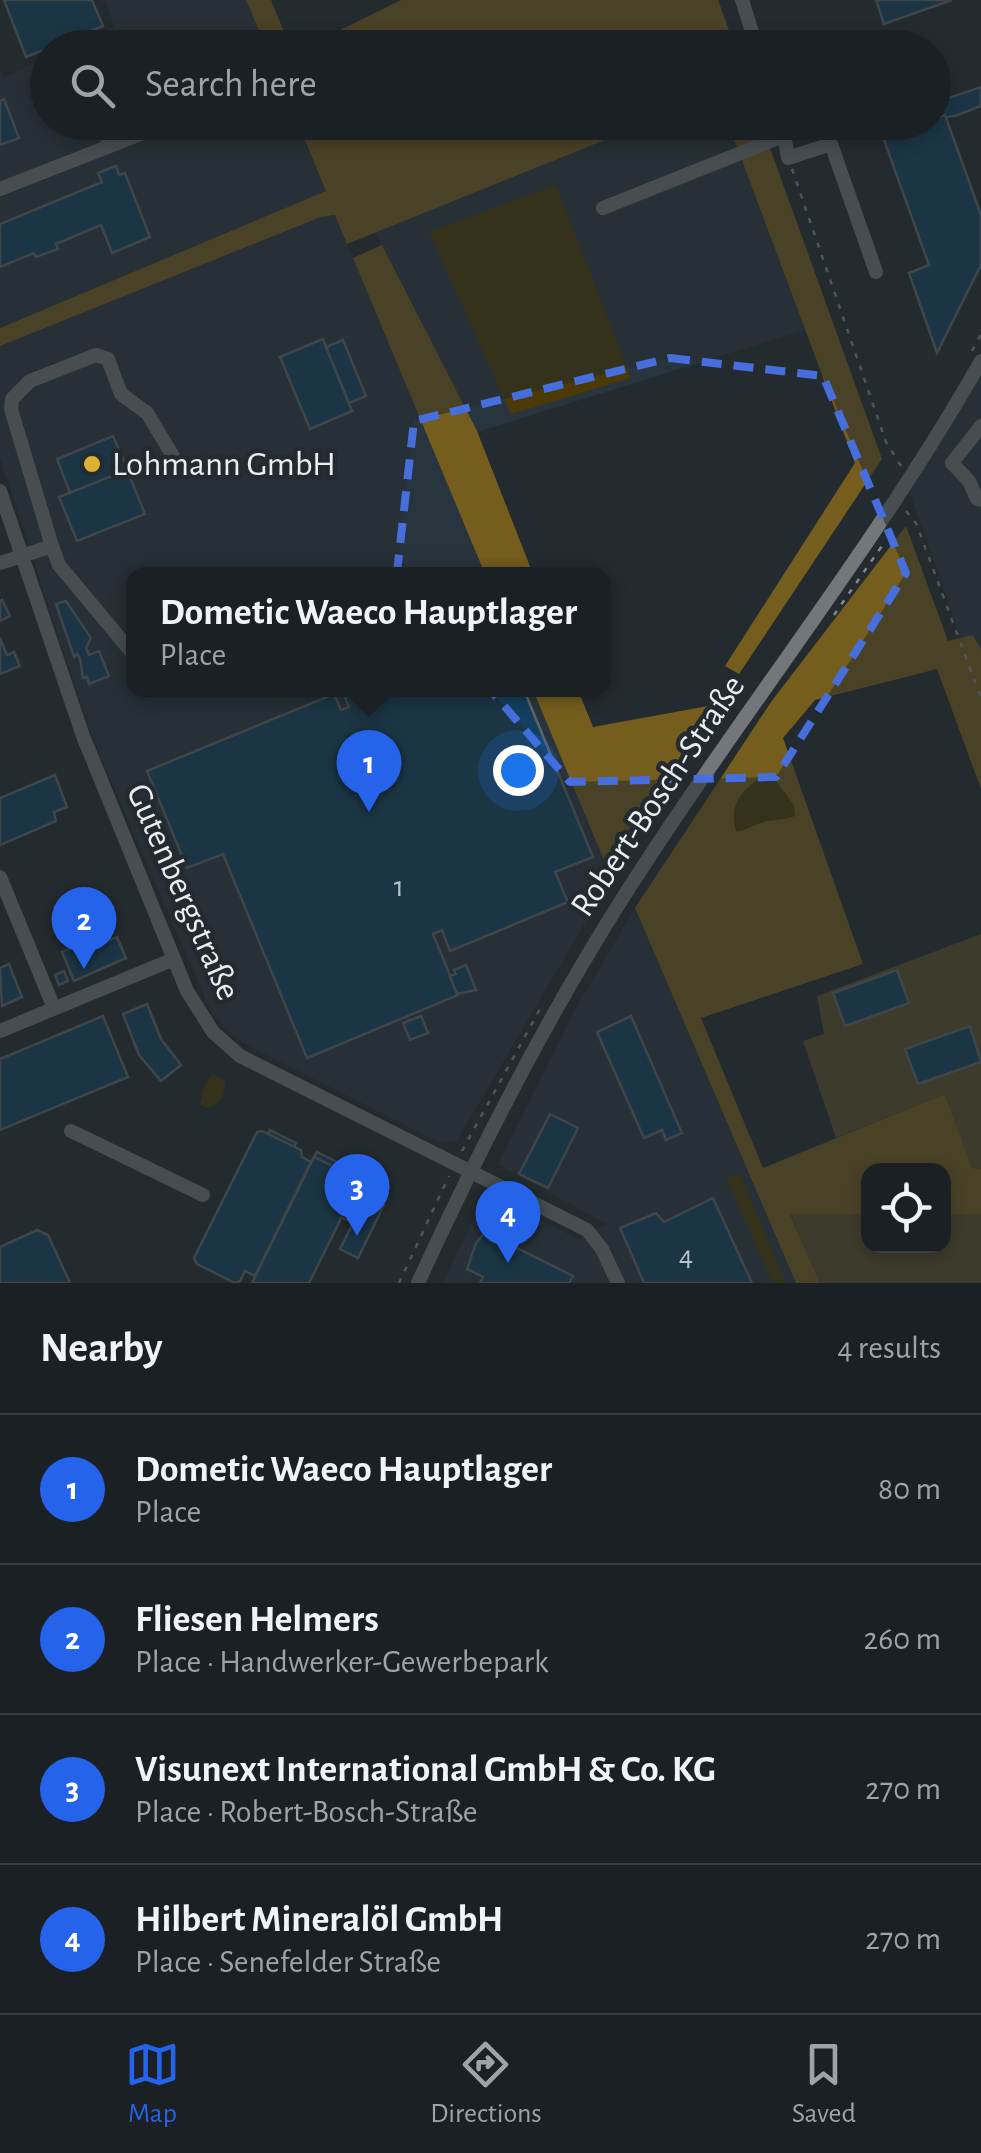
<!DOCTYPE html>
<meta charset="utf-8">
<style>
body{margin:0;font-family:"Alegreya Sans",sans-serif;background:#282d31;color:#f1f3f6}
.controls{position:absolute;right:30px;bottom:30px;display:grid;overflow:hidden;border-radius:20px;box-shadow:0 5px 15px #0003}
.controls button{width:90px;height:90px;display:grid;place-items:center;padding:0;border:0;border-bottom:2px solid #393e41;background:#1b2024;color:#f1f3f6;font:50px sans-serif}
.you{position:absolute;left:518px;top:770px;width:35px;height:35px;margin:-25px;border:8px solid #fff;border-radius:50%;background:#1a73e8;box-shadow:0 0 0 15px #1a73e833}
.badge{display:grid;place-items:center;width:65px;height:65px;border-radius:50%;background:#2563eb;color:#fff;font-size:32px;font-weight:700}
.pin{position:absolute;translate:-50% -82px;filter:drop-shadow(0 2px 5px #0008)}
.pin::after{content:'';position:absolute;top:52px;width:35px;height:30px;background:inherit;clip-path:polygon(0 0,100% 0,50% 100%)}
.popup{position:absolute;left:126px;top:567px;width:485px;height:130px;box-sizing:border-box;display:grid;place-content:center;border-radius:20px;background:#1b2024;filter:drop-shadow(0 2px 8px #0005);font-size:32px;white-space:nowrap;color:#a0a3a6}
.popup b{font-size:38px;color:#f1f3f6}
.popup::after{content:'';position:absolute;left:50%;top:100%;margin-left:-20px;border:20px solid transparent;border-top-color:#1b2024}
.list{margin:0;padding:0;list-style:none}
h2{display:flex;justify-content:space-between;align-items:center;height:130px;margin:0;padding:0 40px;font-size:42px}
h2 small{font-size:32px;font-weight:400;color:#a0a3a6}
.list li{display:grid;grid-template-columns:65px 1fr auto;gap:30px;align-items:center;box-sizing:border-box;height:150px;padding:0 40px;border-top:2px solid #393e41}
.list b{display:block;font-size:38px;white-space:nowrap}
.list p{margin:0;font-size:32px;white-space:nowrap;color:#a0a3a6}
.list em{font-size:32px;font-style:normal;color:#a0a3a6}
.icon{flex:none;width:55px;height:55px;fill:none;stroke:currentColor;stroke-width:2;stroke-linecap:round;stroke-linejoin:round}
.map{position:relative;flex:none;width:981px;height:1283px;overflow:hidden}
.search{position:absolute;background:#1b2024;box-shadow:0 5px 15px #0003;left:30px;right:30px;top:30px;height:110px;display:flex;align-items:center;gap:25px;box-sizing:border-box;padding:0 35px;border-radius:55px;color:#a0a3a6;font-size:38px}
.sheet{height:730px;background:#1b2024}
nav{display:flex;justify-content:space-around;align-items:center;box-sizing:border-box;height:140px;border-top:2px solid #393e41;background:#1b2024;font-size:28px;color:#a0a3a6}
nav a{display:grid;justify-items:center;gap:5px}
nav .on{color:#2563eb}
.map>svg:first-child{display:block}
.built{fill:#29353e}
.green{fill:#5c4e28}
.forest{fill:#755e1d}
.water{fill:#4b3a05}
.building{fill:#13405d;stroke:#5f666c;stroke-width:2.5}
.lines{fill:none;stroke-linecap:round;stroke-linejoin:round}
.path{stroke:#82888c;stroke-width:2.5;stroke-dasharray:5 8;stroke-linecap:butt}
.minor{stroke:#737779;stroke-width:14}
.marked{fill:none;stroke:#466edd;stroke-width:8;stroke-dasharray:20 12;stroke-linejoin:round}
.poi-dot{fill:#ddb233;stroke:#242b30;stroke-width:4}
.labels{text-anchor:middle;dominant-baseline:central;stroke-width:9;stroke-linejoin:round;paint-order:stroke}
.number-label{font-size:30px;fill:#b4c2cc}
.poi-label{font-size:35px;fill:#e9eef1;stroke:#242b30;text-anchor:start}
.street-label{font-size:35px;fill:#e9eef1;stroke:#242b30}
</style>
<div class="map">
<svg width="981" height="1283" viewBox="0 0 981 1283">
<rect width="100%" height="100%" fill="#242b30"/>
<g class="built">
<polygon points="104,0 246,0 266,47 69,48 114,26"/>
<polygon points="47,57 48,122 298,123 327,191 0,328 0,69 4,78"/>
<polygon points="647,123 728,123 805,330 477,432 375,231"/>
<polygon points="335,215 485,574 134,574 134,690 533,690 611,878 457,1141 442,1144 247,1045 232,1035 211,1012 90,732 0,458 0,346 321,217"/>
<polygon points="981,368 981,696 909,490"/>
<polygon points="635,908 796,1283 443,1283 483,1197 492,1197 579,1239 606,1224 498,1164 574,1011"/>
</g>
<g class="green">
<polygon points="981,934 981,1169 972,1168 945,1094 836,1138 803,1041 824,1034 817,996"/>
<polygon points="790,1213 868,1214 868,1246 944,1246 944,1214 981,1214 981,1283 820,1283"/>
</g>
<g class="forest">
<polygon points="246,0 271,0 290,47 266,47"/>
<polygon points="401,0 718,0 735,47 306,47"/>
<polygon points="298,123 647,123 347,244 335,215 321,217 0,346 0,328 326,191"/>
<polygon points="728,123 761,123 882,459 739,674 725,666 855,463"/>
<polygon points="382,245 477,431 533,574 485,574 353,258"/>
<polygon points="906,526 948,641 973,635 981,649 981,789 937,669 815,700 783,738 863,964 701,1018 763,1168 945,1094 972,1168 981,1169 981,1214 944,1214 944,1170 868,1170 868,1214 790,1214 820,1283 796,1283 635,908 771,702"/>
<polygon points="533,690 578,690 593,727 719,704 605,863"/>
</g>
<g class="water">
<polygon points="556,185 631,378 511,414 429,232"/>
<path d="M761 777H773L794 805 795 816C782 821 772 819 761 823 750 826 747 831 736 831 729 805 740 792 761 777Z"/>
<path d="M213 1074 225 1081C225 1096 221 1104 206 1108L200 1104 205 1083Z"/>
<polygon points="737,1173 741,1176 786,1283 773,1283 726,1178"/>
</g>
<g class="building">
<polygon points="4,0 92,0 103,26 26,57"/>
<polygon points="876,0 952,0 884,24"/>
<polygon points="981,87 981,106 955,116 937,118 934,103"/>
<polygon points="4,99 19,138 0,145 0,101"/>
<polygon points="945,115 981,215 981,265 937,353 909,273 929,265 883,137 923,122 934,122 934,119"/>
<polygon points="116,166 119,175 125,173 150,237 112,253 101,225 56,244 58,249 36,257 34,253 0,267 0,224 102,182 98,173"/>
<polygon points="323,339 352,411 310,429 280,357"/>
<polygon points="343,340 366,396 349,403 326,347"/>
<polygon points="113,436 128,471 70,493 57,459"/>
<polygon points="127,470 145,514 77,541 59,497"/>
<polygon points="2,600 10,616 0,621 0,601"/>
<polygon points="66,601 91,638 86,648 89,655 99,651 109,676 89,684 87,677 83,678 80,659 77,654 74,657 56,604"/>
<polygon points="0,638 7,655 14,652 20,666 0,674"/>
<polygon points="357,690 524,690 593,857 555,872 568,902 450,951 442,930 433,934 458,995 307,1058 223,854 187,868 147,771 334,694 341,710 349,707 344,695"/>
<polygon points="55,775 67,807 54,812 56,821 0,845 0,798"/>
<polygon points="117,937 126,958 74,981 62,952 94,938 97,945"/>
<polygon points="9,964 22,997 2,1006 0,968"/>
<polygon points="466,965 476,990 457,994 450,976 456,974 454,970"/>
<polygon points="897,970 909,1003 845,1026 833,993"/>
<polygon points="64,971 68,981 59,985 55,975"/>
<polygon points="147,1004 161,1039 181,1065 161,1081 139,1055 123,1014"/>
<polygon points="103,1016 128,1077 0,1130 0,1059"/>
<polygon points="421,1016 428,1033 410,1040 403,1023"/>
<polygon points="631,1016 682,1133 666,1140 662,1130 644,1138 597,1032"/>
<polygon points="970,1026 981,1062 918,1084 905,1049"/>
<polygon points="550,1114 578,1128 548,1188 519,1174"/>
<polygon points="270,1130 296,1143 294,1147 268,1134"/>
<polygon points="262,1131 301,1150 302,1157 311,1162 255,1276 245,1271 240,1281 235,1283 197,1264 194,1258 257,1132"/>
<polygon points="317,1152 363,1175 360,1180 314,1157"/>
<polygon points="314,1157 360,1180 309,1283 252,1283"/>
<polygon points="366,1196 384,1205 358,1258 340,1249 353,1223 341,1217 347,1207 358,1212"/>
<polygon points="713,1198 752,1283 644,1283 620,1228 656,1213 664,1222"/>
<polygon points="37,1230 48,1235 70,1283 0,1283 0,1247"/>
<polygon points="485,1232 573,1276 569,1283 480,1283 483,1277 467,1269 476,1243"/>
</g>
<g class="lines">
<g class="path">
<polyline points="792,169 886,442 901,466"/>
<polyline points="972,351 981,334"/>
<polyline points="906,511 916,523 981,698"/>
<polyline points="834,615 884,543"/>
<polyline points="462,1151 540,1009"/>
<polyline points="399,1283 449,1176"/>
</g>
<g class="minor">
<polyline points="742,0 757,48"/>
<polyline points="782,122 788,158 831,144 876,272"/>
<polyline points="105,148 119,122"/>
<polyline points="0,189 156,128 157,122"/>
<polyline points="603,208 786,135"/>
<polyline points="981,426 952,463 969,481 977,499 981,500"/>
<polyline points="0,491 83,736 187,991 213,1032 240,1056 587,1230 602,1249 618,1283"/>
<polyline points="52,546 11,409 12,399 30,381 96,355 108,359 121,394 147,413 173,456"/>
<polyline points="0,563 52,546 59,565 134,655"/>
<polyline points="0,877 54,1008"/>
<polyline points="0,1031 174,959"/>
<polyline points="71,1131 203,1195"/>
<path d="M418 1283C479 1150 545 1020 624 896 739 715 875 548 981 361"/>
</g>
</g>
<path d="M0 0H981V1283H0ZM670 358 823 376 906 573 776 777 570 782 396 581 414 421Z" fill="#242b30" fill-opacity=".55" fill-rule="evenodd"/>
<path class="marked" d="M670 358 823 376 906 573 776 777 570 782 396 581 414 421Z"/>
<circle class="poi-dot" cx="92" cy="464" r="10"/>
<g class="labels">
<g class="number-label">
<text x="399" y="887">1</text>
<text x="686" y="1256">4</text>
</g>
<g class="poi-label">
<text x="112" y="464">Lohmann GmbH</text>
</g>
<g class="street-label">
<text transform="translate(658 796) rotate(-56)">Robert-Bosch-Straße</text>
<text transform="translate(183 892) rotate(66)">Gutenbergstraße</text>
</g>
</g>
</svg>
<div class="controls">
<button><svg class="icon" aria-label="locate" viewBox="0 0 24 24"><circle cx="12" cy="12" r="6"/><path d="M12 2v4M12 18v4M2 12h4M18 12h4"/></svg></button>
</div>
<div class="you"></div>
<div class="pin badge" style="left:369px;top:812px">1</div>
<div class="popup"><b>Dometic Waeco Hauptlager</b>Place</div>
<div class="pin badge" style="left:84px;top:969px">2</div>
<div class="pin badge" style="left:357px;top:1236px">3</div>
<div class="pin badge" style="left:508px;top:1263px">4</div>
<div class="search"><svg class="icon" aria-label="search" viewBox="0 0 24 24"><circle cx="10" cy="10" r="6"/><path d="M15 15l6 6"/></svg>Search here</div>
</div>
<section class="sheet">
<h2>Nearby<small>4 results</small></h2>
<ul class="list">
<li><span class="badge">1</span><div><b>Dometic Waeco Hauptlager</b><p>Place</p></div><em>80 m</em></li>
<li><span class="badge">2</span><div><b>Fliesen Helmers</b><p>Place · Handwerker-Gewerbepark</p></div><em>260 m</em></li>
<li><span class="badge">3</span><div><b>Visunext International GmbH &amp; Co. KG</b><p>Place · Robert-Bosch-Straße</p></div><em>270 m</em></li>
<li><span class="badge">4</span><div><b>Hilbert Mineralöl GmbH</b><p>Place · Senefelder Straße</p></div><em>270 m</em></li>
</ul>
</section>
<nav>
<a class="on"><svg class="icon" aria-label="map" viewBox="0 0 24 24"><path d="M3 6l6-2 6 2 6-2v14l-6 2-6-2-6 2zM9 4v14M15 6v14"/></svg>Map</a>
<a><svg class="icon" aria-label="directions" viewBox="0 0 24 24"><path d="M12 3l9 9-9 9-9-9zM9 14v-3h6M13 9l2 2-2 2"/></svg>Directions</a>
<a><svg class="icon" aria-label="saved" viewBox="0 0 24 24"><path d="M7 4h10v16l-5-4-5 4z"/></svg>Saved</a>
</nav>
